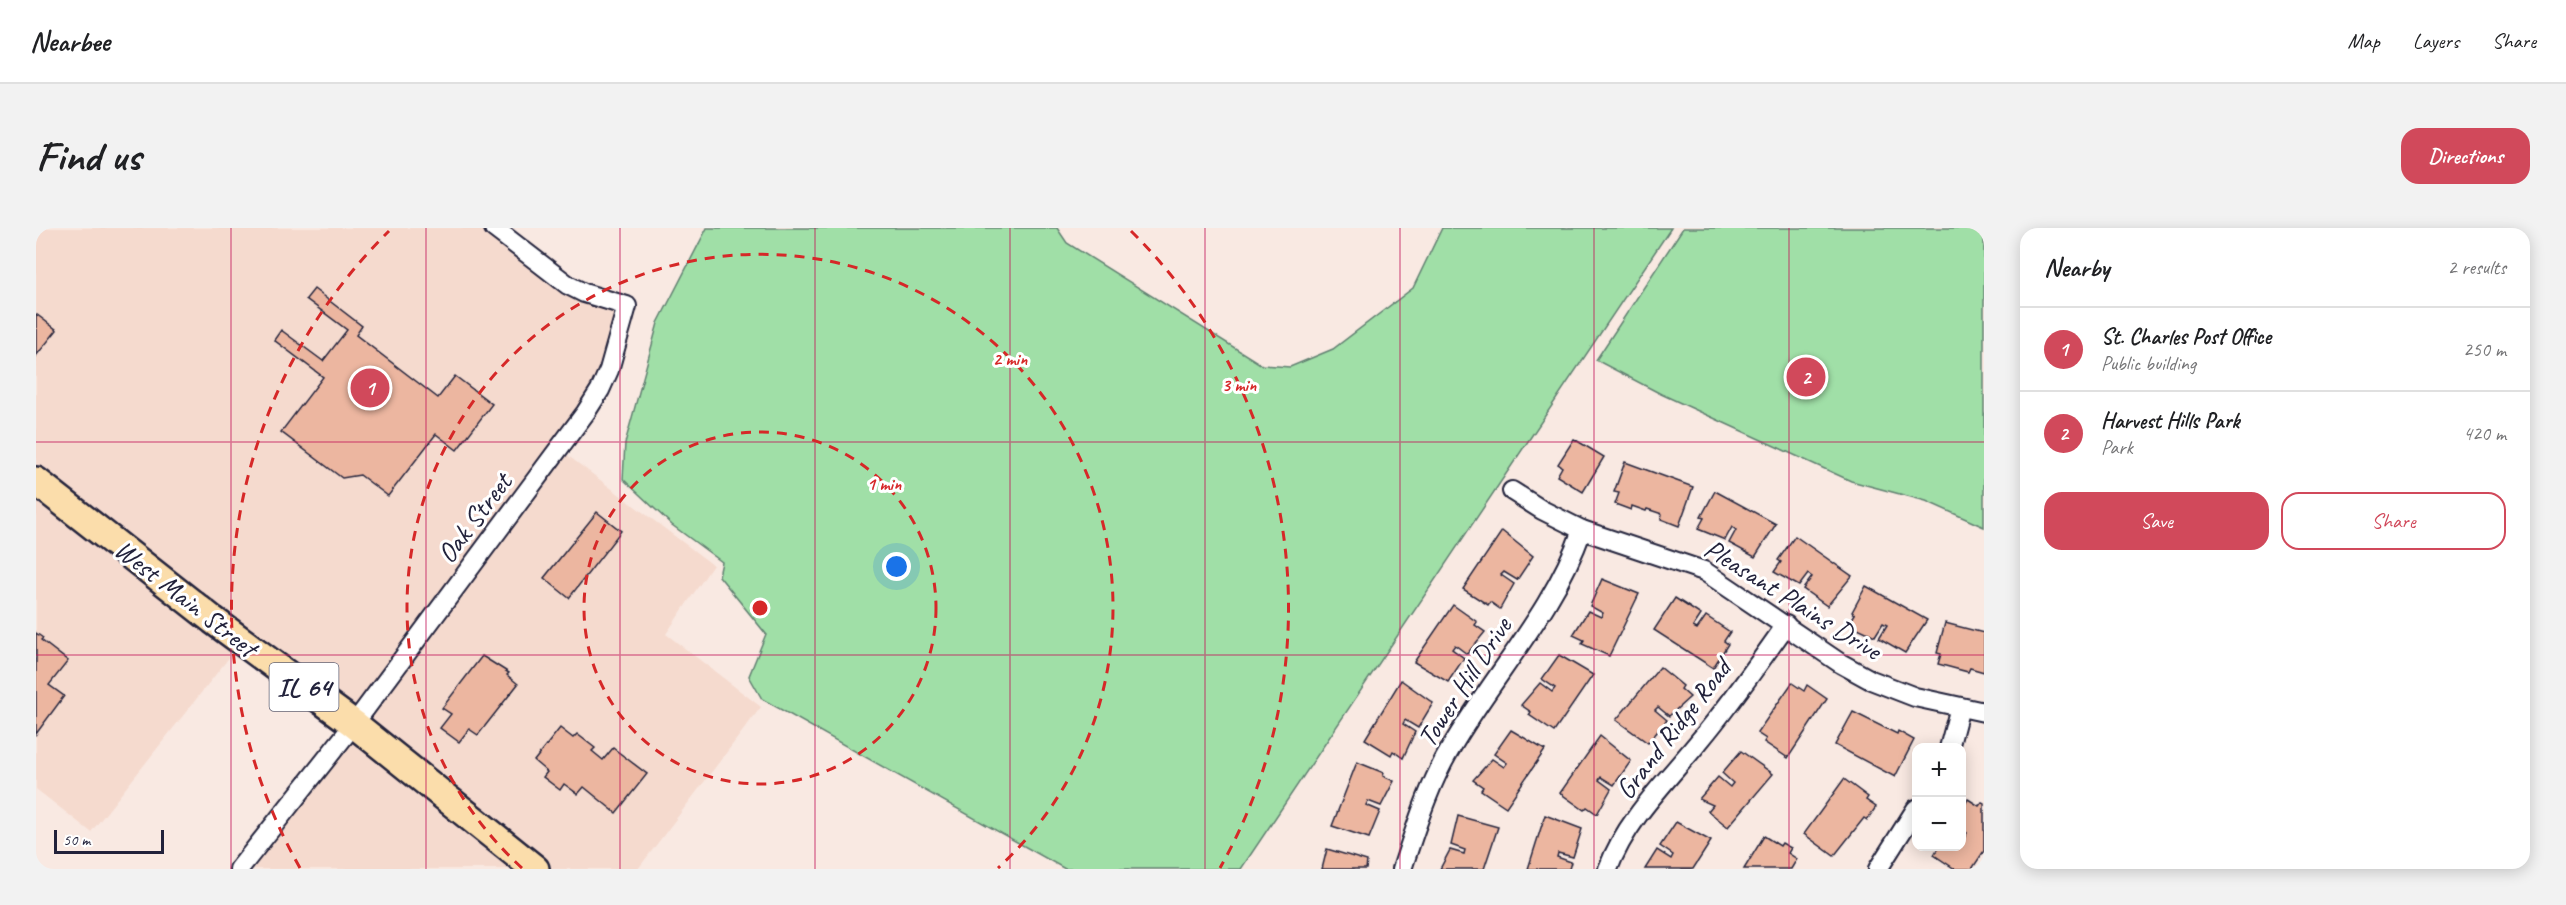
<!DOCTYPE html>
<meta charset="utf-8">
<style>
body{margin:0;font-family:Caveat,sans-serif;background:#f2f2f2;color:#202124}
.controls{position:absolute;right:18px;bottom:18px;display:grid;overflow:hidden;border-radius:12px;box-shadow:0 3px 15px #0003}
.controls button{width:54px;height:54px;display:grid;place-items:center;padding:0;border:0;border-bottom:2px solid #e0e0e0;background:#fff;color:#202124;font:30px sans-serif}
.scale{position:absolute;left:18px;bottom:15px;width:110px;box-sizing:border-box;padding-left:6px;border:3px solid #22223b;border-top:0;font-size:16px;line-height:21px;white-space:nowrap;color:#22223b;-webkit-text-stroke:4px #fff;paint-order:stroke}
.you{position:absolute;left:861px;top:339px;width:21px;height:21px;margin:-15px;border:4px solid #fff;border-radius:50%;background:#1a73e8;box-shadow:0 0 0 9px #1a73e833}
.badge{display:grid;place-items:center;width:39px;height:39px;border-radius:50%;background:#d1495b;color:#fff;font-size:20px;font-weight:700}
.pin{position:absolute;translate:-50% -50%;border:3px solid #fff;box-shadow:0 2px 6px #0006}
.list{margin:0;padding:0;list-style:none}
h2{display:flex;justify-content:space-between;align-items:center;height:78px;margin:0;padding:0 24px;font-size:26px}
h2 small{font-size:20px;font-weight:400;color:#757577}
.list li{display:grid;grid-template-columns:39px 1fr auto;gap:18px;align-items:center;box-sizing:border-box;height:84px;padding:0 24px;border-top:2px solid #e0e0e0}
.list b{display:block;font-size:22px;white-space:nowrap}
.list p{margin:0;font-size:20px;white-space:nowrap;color:#757577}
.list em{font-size:20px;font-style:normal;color:#757577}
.actions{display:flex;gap:12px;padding:18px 24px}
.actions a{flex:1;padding:14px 0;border:2px solid #d1495b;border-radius:18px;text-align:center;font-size:21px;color:#d1495b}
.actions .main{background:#d1495b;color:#fff}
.map{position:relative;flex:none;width:1948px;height:641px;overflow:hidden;border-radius:18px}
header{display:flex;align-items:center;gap:36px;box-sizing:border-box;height:84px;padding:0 30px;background:#fff;border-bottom:2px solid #e0e0e0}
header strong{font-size:28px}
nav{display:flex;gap:33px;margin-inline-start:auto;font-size:21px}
.intro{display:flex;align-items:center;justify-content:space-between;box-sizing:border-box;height:144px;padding:0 36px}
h1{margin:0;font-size:42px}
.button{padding:15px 27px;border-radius:18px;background:#d1495b;color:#fff;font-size:21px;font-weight:700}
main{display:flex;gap:36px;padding:0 36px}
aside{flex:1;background:#fff;border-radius:18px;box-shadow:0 3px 15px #0003}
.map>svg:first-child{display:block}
.built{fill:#f5dace}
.green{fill:#a0dfa7;stroke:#618071;stroke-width:1.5}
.building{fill:#ecb6a0;stroke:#22223b;stroke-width:1.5}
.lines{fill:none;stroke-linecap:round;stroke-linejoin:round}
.minor-casing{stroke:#22223b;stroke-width:22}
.primary-casing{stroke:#22223b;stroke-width:32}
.minor{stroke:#fff;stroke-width:18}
.primary{stroke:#fbddab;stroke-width:27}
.grid{fill:none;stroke:#c2185b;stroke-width:1.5;stroke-opacity:0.55}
.ring{fill:none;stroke:#d62828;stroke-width:3;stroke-dasharray:10 8}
.labels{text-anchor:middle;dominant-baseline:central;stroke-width:6;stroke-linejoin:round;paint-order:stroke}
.shield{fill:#fff;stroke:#646476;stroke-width:1.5}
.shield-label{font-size:27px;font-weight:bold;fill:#22223b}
.street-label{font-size:28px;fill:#22223b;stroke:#fff}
.centre{fill:#d62828;stroke:#fff;stroke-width:3}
.ring-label{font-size:18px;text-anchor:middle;font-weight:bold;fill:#d62828;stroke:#fff;stroke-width:6;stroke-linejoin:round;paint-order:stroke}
</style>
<header>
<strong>Nearbee</strong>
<nav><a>Map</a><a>Layers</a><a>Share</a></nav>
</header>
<div class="intro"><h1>Find us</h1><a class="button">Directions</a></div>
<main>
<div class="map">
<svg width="1948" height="641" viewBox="0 0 1948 641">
<rect width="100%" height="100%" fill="#f9e9e2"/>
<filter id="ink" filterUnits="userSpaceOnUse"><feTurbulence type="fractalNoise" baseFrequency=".0167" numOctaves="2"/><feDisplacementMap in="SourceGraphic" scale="12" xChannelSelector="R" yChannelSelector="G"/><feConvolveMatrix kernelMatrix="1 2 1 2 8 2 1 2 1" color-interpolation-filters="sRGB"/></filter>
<g filter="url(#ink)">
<g class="built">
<polygon points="0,0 443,0 525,63 582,84 557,157 492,249 317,484 0,244"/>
<polygon points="527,224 677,337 630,406 725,479 602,641 506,641 329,494"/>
<polygon points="0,260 203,417 55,604 0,561"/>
<polygon points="321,505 492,641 211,641"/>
</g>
<g class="green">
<polygon points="671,0 1021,0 1031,15 1226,137 1254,139 1297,121 1377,60 1406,0 1635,0 1205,641 1029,641 726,471 713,448 730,406 683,348 686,334 636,297 587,251 589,215 622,95"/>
<polygon points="1647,0 1948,0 1948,299 1890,273 1815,253 1625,166 1560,132"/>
</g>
<g class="building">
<polygon points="278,61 326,98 320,107 402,170 419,148 456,176 421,222 400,206 352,268 324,247 306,250 245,204 287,149 238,112 245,102 287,133 311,102 270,71"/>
<polygon points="0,86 21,102 0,128"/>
<polygon points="1538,211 1568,229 1547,264 1521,248 1526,239 1522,236"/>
<polygon points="1589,234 1657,259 1643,298 1625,291 1626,286 1611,281 1610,283 1596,278 1595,282 1579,276 1583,265 1578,264"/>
<polygon points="1679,263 1740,296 1719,329 1693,315 1700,302 1696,299 1689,312 1662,301 1668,290 1665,289"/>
<polygon points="561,284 585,303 533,370 508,350"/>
<polygon points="1466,303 1497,328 1481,352 1468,344 1465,347 1478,356 1464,381 1454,374 1452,377 1427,361"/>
<polygon points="1759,308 1816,348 1791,378 1767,361 1776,349 1772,346 1763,358 1738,344 1745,334 1742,332"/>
<polygon points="1566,351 1603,366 1573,428 1546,416 1548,412 1537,407 1552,383 1565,389 1567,385 1554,378"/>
<polygon points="1830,358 1891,392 1869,425 1843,410 1851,397 1847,395 1839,408 1813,396 1819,386 1816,384"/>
<polygon points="1639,370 1665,387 1657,399 1661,401 1670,388 1694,404 1688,413 1692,416 1677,440 1618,402"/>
<polygon points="1417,377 1441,394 1439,397 1449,404 1431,426 1419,417 1416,421 1428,430 1412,454 1378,434"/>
<polygon points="1909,395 1948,405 1948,444 1934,440 1932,444 1902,436 1905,426 1901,425"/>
<polygon points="0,405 7,410 5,412 32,433 13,457 28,468 0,506"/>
<polygon points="1523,427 1557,447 1518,504 1493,487 1495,484 1485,477 1504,455 1516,464 1519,460 1506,451"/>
<polygon points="446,428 473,445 471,447 482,456 442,507 433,501 423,514 404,500 415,486 406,480"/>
<polygon points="1624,439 1647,458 1645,461 1654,469 1633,488 1622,479 1619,482 1631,492 1612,515 1580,492"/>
<polygon points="1365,452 1397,475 1382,500 1369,492 1367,496 1379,504 1367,530 1357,523 1355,527 1329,511"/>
<polygon points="1756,455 1768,463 1771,457 1791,471 1752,530 1728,514 1730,511 1721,505"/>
<polygon points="1817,484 1861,506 1862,503 1878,512 1859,549 1799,517"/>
<polygon points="524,500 537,510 541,506 559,520 556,523 567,532 577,520 611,546 580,585 548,559 542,566 528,556 524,562 507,549 511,544 498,533"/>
<polygon points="1475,502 1509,522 1470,579 1445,562 1447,559 1437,552 1456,531 1468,539 1471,535 1458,526"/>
<polygon points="1564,508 1595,533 1578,557 1565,549 1563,552 1575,561 1561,586 1551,579 1548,582 1524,565"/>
<polygon points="1705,523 1737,546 1692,599 1672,583 1677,577 1663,571 1682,549 1694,559 1697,555 1686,545"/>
<polygon points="1321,534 1348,545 1347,548 1358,553 1345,578 1332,573 1330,577 1344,583 1333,610 1296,598"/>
<polygon points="1808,551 1832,569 1830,572 1840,579 1831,592 1828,590 1798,628 1768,606"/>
<polygon points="1932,571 1943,578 1946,574 1948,575 1948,623 1936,641 1919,641 1898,627 1903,618 1926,618 1926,608 1928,610 1931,605 1926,601 1926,582"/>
<polygon points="1509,587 1546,601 1537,629 1522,625 1521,629 1535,634 1533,641 1492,641"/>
<polygon points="1422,588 1462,599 1448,641 1404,641 1414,622 1428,626 1429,622 1415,617"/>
<polygon points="1640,594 1675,613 1657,641 1609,641 1621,622 1635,631 1637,627 1624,618"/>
<polygon points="1728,608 1744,618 1746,615 1755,620 1752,625 1761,631 1755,641 1708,641"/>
<polygon points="1291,621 1331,633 1330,641 1286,641"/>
</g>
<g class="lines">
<g class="minor-casing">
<g id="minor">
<polyline points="1476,263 1506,282 1546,302 1668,343 1804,435 1835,452 1879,469 1948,484"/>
<polyline points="1913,520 1924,479"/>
<polyline points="203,641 318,496 550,184 564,162 573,142 591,78 548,65 532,57 458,0"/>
<path d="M1366 641C1380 599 1393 556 1416 518 1459 445 1518 382 1546 302"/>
<path d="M1572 641C1591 590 1632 552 1665 511 1696 474 1722 436 1750 397"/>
<polyline points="1842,641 1880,581"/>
</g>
</g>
<g class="primary-casing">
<polyline id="primary" points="0,253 177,392 318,496 499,641"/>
</g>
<use href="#minor" class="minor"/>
<use href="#primary" class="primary"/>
</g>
</g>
<path class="grid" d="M195 0V641M390 0V641M584 0V641M779 0V641M974 0V641M1169 0V641M1364 0V641M1558 0V641M1753 0V641M0 214H1948M0 427H1948"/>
<g class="ring">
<circle cx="724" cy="380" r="176"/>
<path d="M486 640A353 353 0 1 1 962 640"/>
<path d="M264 640A529 529 0 0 1 353 3M1095 3A529 529 0 0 1 1184 640"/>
</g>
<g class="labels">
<rect class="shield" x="233.5" y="435" width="69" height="48" rx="4.5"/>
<g class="shield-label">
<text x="268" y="459">IL 64</text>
</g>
<g class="street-label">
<text transform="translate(438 290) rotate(-53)">Oak Street</text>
<text transform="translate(150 370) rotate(38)">West Main Street</text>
<text transform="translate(1757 371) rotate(32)">Pleasant Plains Drive</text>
<text transform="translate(1428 454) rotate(-57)">Tower Hill Drive</text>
<text transform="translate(1637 501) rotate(-52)">Grand Ridge Road</text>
</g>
</g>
<circle cx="724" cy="380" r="9" class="centre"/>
<g class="ring-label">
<text x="974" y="137">2 min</text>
<text x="1203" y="163">3 min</text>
<text x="848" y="262">1 min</text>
</g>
</svg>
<div class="controls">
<button>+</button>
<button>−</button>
</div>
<div class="scale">50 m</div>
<div class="you"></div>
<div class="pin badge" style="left:334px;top:160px">1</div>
<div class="pin badge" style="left:1770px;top:149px">2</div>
</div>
<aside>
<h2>Nearby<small>2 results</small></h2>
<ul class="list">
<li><span class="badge">1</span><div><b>St. Charles Post Office</b><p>Public building</p></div><em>250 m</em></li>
<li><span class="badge">2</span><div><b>Harvest Hills Park</b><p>Park</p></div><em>420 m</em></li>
</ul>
<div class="actions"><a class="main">Save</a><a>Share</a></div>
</aside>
</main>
